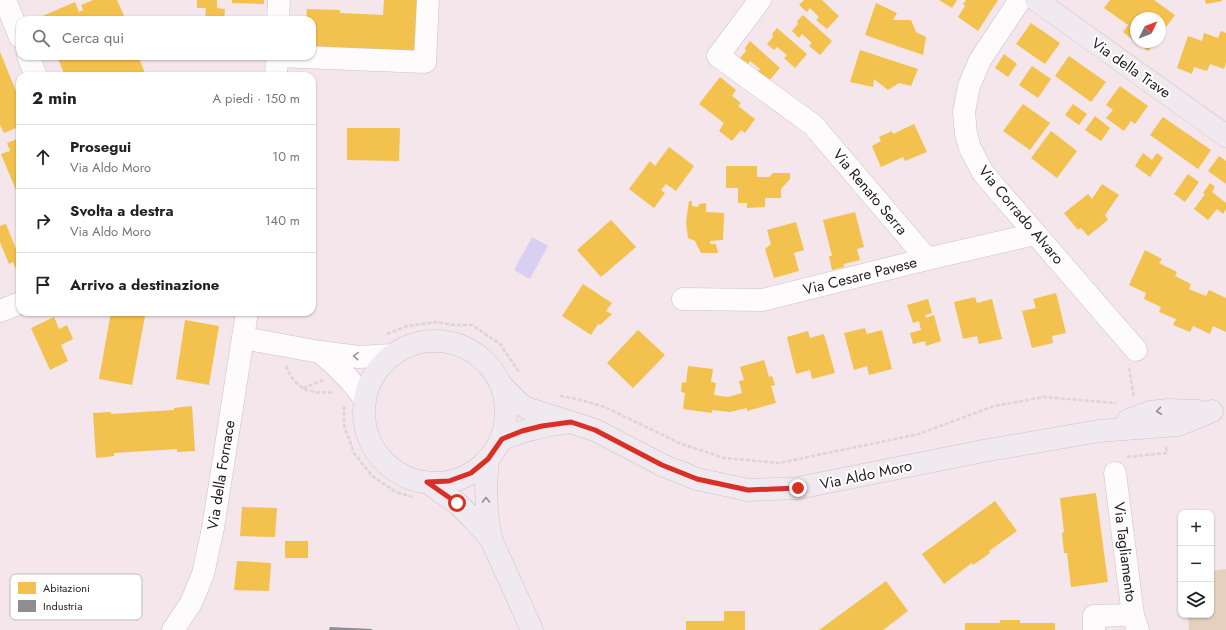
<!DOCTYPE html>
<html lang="it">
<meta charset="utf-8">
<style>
body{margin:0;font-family:Jost,sans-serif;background:#f6f6f6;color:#222}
.controls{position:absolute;right:12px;bottom:12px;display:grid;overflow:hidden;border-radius:8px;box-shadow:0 1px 3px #0004}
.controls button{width:36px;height:36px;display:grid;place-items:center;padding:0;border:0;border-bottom:1px solid #e0e0e0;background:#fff;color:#222;font:20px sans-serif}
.compass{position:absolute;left:1130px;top:12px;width:36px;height:36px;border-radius:50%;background:#fff;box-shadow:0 1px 3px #0004;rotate:47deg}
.stop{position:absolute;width:12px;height:12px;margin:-9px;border:3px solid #d93025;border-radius:50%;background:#fff}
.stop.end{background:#d93025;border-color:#fff;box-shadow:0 1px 4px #0008}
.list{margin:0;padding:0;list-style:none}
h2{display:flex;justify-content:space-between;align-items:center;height:52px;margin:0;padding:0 16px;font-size:17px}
h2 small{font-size:13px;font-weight:400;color:#767676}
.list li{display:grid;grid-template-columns:26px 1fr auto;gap:12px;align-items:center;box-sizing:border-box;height:64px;padding:0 16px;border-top:1px solid #e0e0e0}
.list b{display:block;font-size:15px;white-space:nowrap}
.list p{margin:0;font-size:13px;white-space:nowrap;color:#767676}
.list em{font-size:13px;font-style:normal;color:#767676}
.icon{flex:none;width:22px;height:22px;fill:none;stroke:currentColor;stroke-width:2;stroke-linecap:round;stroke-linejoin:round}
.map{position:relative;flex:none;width:1226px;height:630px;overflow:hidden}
.search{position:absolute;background:#fff;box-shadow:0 1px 3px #0004;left:16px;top:16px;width:300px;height:44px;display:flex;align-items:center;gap:10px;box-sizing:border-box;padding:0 14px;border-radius:12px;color:#767676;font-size:15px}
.panel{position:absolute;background:#fff;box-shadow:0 1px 3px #0004;left:16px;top:72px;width:300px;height:244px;border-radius:12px}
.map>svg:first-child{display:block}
.green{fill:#e5cfbf}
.water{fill:#d8d0f2}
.homes{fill:#f2c14e}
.industry{fill:#8d8d92}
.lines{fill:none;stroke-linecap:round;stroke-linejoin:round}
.minor-casing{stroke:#ccc2c5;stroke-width:23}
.major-casing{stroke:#cbc4c6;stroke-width:23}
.path{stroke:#dad5d6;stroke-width:2.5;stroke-dasharray:4 2;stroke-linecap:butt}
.minor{stroke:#fdfbfc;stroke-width:22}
.major{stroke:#f1e9f0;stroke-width:22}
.oneway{stroke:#9b9698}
.oneway2{stroke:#958c91}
.route{stroke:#d93025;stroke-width:5}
.labels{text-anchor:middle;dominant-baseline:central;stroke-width:4;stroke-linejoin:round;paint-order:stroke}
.street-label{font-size:15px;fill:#241b1d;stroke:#fff}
.key{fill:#fff;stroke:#bdbbbb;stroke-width:1}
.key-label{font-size:11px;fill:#241b1d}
</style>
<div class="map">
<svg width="1226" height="630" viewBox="0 0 1226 630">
<rect width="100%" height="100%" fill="#f4e6ea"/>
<polygon class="green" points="1226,569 1226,630 1189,630 1188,615 1211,615 1211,571"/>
<polygon class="water" points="532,237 548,246 530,279 514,270"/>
<g class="homes">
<polygon points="93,0 117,0 126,20 41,20 40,17 75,2 79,12 83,10 81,5"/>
<polygon points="197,0 217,0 217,8 225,9 224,20 205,20 206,8 197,8"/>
<polygon points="232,0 264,0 264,4 232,3"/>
<polygon points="384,0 422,0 422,18 416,17 414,55 312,51 312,20 306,20 307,9 340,10 340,13 383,15"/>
<polygon points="804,0 822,0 839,16 827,29 816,20 819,17 810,8 807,12 799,5"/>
<polygon points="939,0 957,0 952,8"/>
<polygon points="966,0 998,0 978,31 958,17 965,6 963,4"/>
<polygon points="1110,0 1154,0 1175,15 1160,35 1160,18 1136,18 1136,42 1155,42 1148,51 1123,32 1128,25 1104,8"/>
<polygon points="1205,0 1222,0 1222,1 1206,4"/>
<polygon points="876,3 897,13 893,20 911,20 916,32 926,37 923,55 865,35"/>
<polygon points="803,15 832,41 820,55 809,46 812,43 802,34 799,38 792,31 798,24 797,21"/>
<polygon points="231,17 263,18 263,20 231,20"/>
<polygon points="1031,23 1060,43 1045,64 1016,44"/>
<polygon points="777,28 807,54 795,68 784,58 787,55 777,47 774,50 767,44 773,37 772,34"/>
<polygon points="1221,31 1226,33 1226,63 1224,69 1210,64 1207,71 1194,67 1192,74 1177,68 1188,36 1202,41 1204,33 1218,38"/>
<polygon points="750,41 780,68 768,82 757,72 760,69 750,61 748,64 740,58 746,51 745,48"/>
<polygon points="860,50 918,69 911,86 899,83 888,90 874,79 873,87 850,82"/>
<polygon points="0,52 20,101 20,126 4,133 0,125"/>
<polygon points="1004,54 1017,64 1008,77 995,68"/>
<polygon points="57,56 138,56 145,73 137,76 65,76"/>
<polygon points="1069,56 1106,82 1091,102 1055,76"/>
<polygon points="1032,66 1051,79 1038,98 1019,85"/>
<polygon points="720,77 736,90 732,96 741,103 738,106 755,119 745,133 741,130 732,141 719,131 724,123 699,104"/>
<polygon points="1120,86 1148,106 1135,124 1131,121 1124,131 1106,118 1113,110 1106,105"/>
<polygon points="1023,104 1050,123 1030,150 1003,131"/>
<polygon points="1073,104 1087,114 1079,125 1065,115"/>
<polygon points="1095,116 1110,128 1101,141 1085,130"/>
<polygon points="1163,117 1211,150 1198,169 1150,135"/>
<polygon points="914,124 927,152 905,161 903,157 881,167 872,146 881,141 879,137 892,131 893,134"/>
<polygon points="347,128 400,128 399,161 347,160"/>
<polygon points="1051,131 1077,151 1057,178 1031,158"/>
<polygon points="20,138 20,194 18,195 1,154 10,151 7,143"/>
<polygon points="669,147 694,166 676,191 666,184 661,190 665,193 654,208 629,189 650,161 655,166"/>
<polygon points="1143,153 1152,160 1157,153 1163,158 1150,177 1135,166"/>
<polygon points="1219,156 1226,161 1226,184 1208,171"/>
<polygon points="726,166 757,166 757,177 769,177 773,173 790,173 790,179 781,189 781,198 765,198 765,207 747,208 747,203 738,203 738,188 726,188"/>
<polygon points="1188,174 1199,182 1185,202 1174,194"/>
<polygon points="1210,183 1215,187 1212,192 1226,203 1226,209 1223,214 1217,209 1208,220 1194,209 1205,194 1203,193"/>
<polygon points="1102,184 1119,195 1105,215 1108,220 1088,236 1081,228 1078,230 1064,213 1088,194 1092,199"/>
<polygon points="689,201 692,201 692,206 698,207 699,204 706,203 706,212 724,213 723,240 710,241 710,244 716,244 718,253 701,253 695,241 688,238 686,222"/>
<polygon points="855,212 864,247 857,249 860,260 844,264 844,267 832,270 829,256 832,256 823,220"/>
<polygon points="611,220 636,247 601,277 577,250"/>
<polygon points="796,222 804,250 794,253 799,271 774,278 765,249 771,244 767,230"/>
<polygon points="6,224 20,259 20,279 13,262 9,264 0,242 0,226"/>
<polygon points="1145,250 1162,259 1159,263 1177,272 1175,276 1191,284 1189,289 1206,296 1209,290 1226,298 1226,332 1213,326 1210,334 1193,326 1190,332 1173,325 1176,319 1159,312 1161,307 1144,299 1146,293 1129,285"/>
<polygon points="583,284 612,303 606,311 612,314 600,325 598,324 591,335 562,316"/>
<polygon points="1056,293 1066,333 1052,336 1053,343 1032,348 1022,311 1036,308 1033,299"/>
<polygon points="975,297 977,303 992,299 1002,339 979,344 977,336 963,339 954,302"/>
<polygon points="928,299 932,313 925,315 926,318 934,315 941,341 926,346 925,341 913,344 910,333 921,330 919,321 913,323 907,305"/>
<polygon points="111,312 123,312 145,316 132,385 99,379"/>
<polygon points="54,317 59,329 67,325 73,339 61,345 68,361 50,370 31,328"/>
<polygon points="185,320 219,326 209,385 176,379"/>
<polygon points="865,328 867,334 882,330 892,369 869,375 867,366 854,370 844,333"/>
<polygon points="638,330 665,355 633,388 607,363"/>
<polygon points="808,331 810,338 824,334 835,373 812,379 810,370 796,374 787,337"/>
<polygon points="764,360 769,377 772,376 775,385 771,386 776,403 747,411 747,408 730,412 712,410 712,413 683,409 685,393 681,392 682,382 686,383 688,366 713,369 711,382 716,383 714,395 728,397 742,393 739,381 744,380 740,367"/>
<polygon points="192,406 195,451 177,452 177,449 114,453 114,456 96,458 93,413 111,412 111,414 174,410 174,408"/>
<polygon points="1096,493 1108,582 1071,587 1067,553 1064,553 1062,533 1064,532 1060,498"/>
<polygon points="995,501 1017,531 989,551 990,553 973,565 972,563 944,584 922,554"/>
<polygon points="242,507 277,508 275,537 240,536"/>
<rect x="285" y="541" width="23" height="17"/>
<polygon points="237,561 271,563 269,591 234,590"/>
<polygon points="886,581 908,611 883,630 819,630"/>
<polygon points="724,611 745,611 745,630 686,630 686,621 724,621"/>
<polygon points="1000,620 1020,620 1020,623 1055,623 1055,630 965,630 965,623 1000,623"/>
</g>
<polygon class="industry" points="330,627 372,629 372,630 329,630"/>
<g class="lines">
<g class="minor-casing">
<g id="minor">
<polyline points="5,0 20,37"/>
<polyline points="760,0 718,56 813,125 927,259"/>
<polyline points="1020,0 980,60 969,86 964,112 966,134 970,148 983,173 1136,350"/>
<polyline points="278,20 279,0"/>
<polyline points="28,56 36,76"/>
<polyline points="276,76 277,56 425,62 428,0"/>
<polyline points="683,299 762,300 927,259 1035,234"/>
<polyline points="0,311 20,303"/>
<polyline points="243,338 320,352 359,357 393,355"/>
<path d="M320 352C337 366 351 379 364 398"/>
<polyline points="1115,473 1133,615 1138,630"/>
<polyline points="173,630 191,603 203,574 213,528 247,312"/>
<polyline points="1094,630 1094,616 1133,615"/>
</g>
</g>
<g class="major-casing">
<g id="major">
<polyline points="1036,0 1226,136"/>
<circle cx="435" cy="412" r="71"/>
<polyline points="502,386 520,404 529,409 595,430 662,465 697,479 748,490 798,488 983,451 1099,431 1178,425 1212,411"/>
<polyline points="1128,420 1150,412 1168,410 1198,411"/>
<path d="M502 439C524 430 540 426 564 423"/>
<polyline points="488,459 486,483 487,514 491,539 532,630"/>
<polyline points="427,482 457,503 472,518 491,539"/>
</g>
</g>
<g class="path">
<polyline points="387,334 407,326 436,322 454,325 472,325 500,344 519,372"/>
<path d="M286 366C291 379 300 390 315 392 321 393 328 392 334 393"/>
<polyline points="1129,368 1134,397"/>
<polyline points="303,388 323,380"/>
<polyline points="560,396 577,399 605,407 679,443 724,458 779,463 919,434 994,406 1044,397 1116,403"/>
<polyline points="344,406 344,425 354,453 372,476 396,492 413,497"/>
<polyline points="1127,457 1167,453 1166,446"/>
</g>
<use href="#minor" class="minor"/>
<use href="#major" class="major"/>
</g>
<defs><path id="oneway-chevron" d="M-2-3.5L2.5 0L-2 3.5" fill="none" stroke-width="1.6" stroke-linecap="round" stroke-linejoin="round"/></defs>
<use class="oneway" href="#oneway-chevron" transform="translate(356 356) rotate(-176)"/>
<g class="oneway2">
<use href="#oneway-chevron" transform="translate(1159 411) rotate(173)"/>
<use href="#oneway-chevron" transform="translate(486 500) rotate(-91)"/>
</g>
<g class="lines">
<polyline class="route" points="457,503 427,482 449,481 471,473 488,459 502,439 522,431 542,426 571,422 595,430 662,465 697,479 748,490 798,488"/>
</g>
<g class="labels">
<g class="street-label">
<text transform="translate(1131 68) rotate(35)">Via della Trave</text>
<text transform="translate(870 192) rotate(50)">Via Renato Serra</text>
<text transform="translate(1021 215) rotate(50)">Via Corrado Alvaro</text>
<text transform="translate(860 276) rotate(-14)">Via Cesare Pavese</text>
<text transform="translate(221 475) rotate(-81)">Via della Fornace</text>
<text transform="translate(866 475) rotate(-12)">Via Aldo Moro</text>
<text transform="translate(1125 552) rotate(83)">Via Tagliamento</text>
</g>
</g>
<rect x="10" y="574" width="132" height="46" rx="6" class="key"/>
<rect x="18" y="582" width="18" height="12" fill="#f2c14e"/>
<rect x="18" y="600" width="18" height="12" fill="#8d8d92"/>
<g class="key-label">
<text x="43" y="592">Abitazioni</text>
<text x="43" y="610">Industria</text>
</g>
</svg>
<div class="controls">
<button>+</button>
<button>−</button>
<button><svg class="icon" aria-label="layers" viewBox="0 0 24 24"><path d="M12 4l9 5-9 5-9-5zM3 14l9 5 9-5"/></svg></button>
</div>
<svg class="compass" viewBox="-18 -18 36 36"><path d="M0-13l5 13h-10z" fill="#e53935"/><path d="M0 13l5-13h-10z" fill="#767676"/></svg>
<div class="stop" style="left:457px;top:503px"></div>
<div class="stop end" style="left:798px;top:488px"></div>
<div class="search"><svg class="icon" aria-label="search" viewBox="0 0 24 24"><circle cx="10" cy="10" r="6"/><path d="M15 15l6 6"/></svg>Cerca qui</div>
<section class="panel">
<h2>2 min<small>A piedi · 150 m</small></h2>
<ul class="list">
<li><svg class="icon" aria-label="ahead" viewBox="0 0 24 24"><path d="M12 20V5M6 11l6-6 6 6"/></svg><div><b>Prosegui</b><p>Via Aldo Moro</p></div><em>10 m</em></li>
<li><svg class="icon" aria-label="right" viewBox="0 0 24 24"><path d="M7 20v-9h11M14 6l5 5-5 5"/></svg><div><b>Svolta a destra</b><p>Via Aldo Moro</p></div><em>140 m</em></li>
<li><svg class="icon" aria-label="arrive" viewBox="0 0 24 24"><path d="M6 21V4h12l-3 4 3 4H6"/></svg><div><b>Arrivo a destinazione</b></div></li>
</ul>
</section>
</div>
